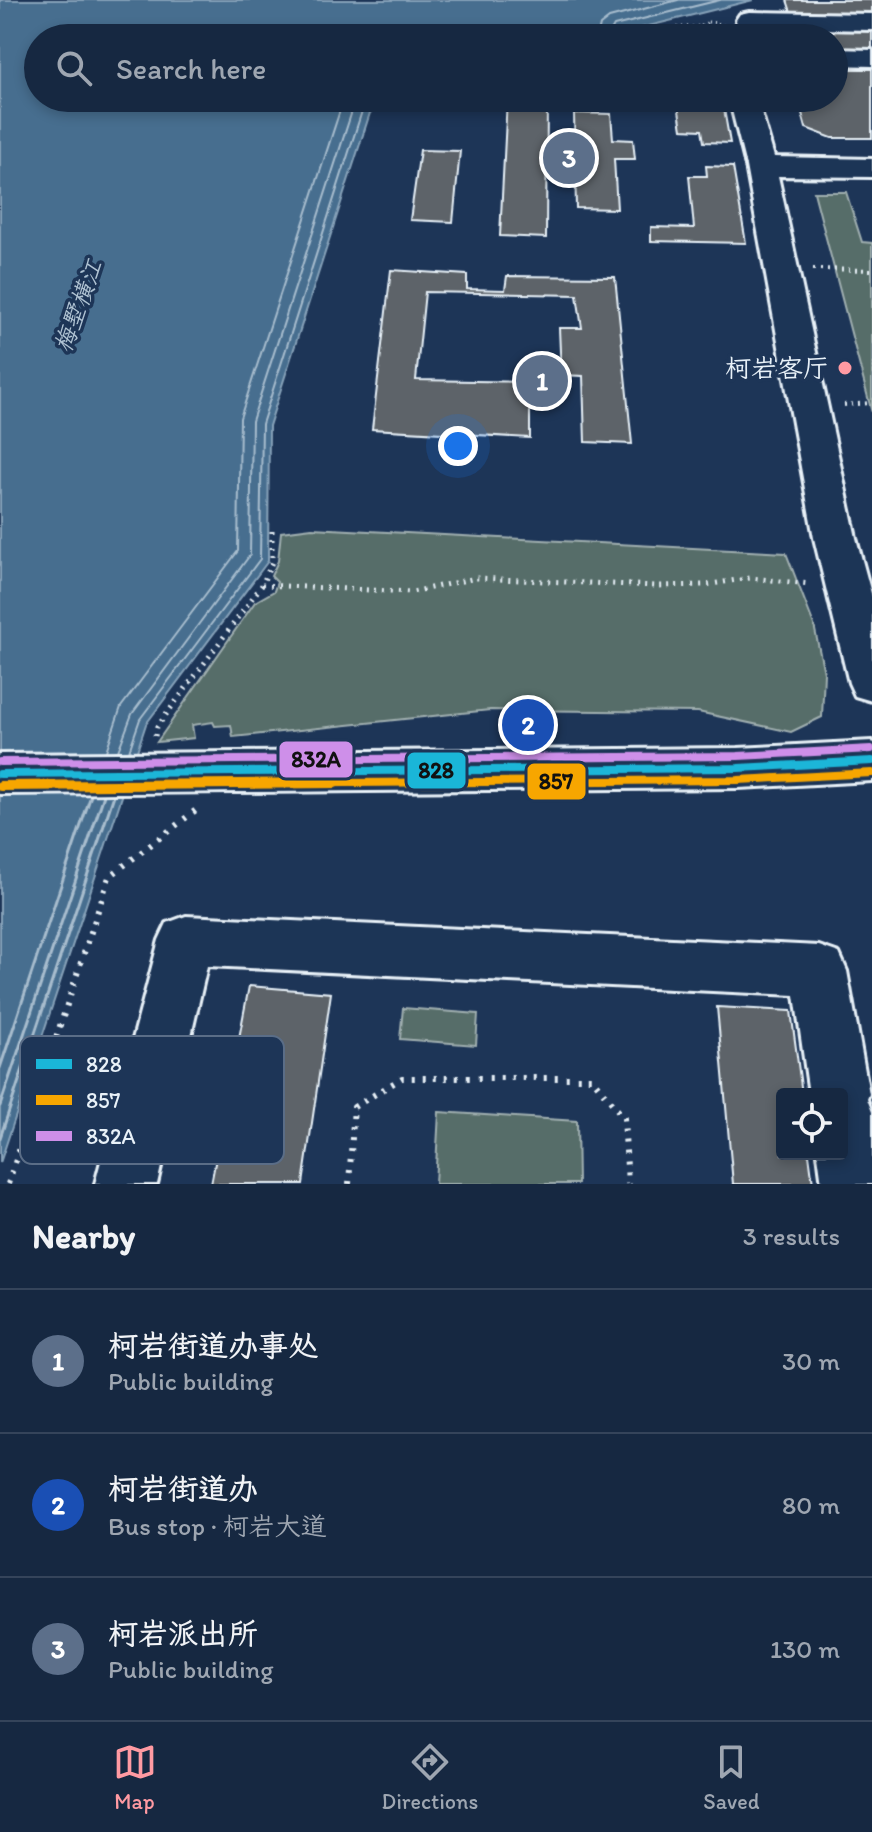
<!DOCTYPE html>
<meta charset="utf-8">
<style>
body{margin:0;font-family:Itim,"LXGW WenKai TC",sans-serif;background:#1f3048;color:#f1f3f6}
.controls{position:absolute;right:24px;bottom:24px;display:grid;overflow:hidden;border-radius:8px;box-shadow:0 4px 12px #0003}
.controls button{width:72px;height:72px;display:grid;place-items:center;padding:0;border:0;border-bottom:2px solid #35445a;background:#162841;color:#f1f3f6;font:40px sans-serif}
.you{position:absolute;left:458px;top:446px;width:28px;height:28px;margin:-20px;border:6px solid #fff;border-radius:50%;background:#1a73e8;box-shadow:0 0 0 12px #1a73e833}
.badge{display:grid;place-items:center;width:52px;height:52px;border-radius:50%;background:#ff9aa2;color:#fff;font-size:26px;font-weight:700}
.pin{position:absolute;translate:-50% -50%;border:4px solid #fff;box-shadow:0 2px 8px #0006}
.list{margin:0;padding:0;list-style:none}
h2{display:flex;justify-content:space-between;align-items:center;height:104px;margin:0;padding:0 32px;font-size:34px}
h2 small{font-size:26px;font-weight:400;color:#9ea6b1}
.list li{display:grid;grid-template-columns:52px 1fr auto;gap:24px;align-items:center;box-sizing:border-box;height:144px;padding:0 32px;border-top:2px solid #35445a}
.list b{display:block;font-size:30px;white-space:nowrap}
.list p{margin:0;font-size:26px;white-space:nowrap;color:#9ea6b1}
.list em{font-size:26px;font-style:normal;color:#9ea6b1}
.icon{flex:none;width:44px;height:44px;fill:none;stroke:currentColor;stroke-width:2;stroke-linecap:round;stroke-linejoin:round}
.map{position:relative;flex:none;width:872px;height:1184px;overflow:hidden}
.search{position:absolute;background:#162841;box-shadow:0 4px 12px #0003;left:24px;right:24px;top:24px;height:88px;display:flex;align-items:center;gap:20px;box-sizing:border-box;padding:0 28px;border-radius:44px;color:#9ea6b1;font-size:30px}
.sheet{height:536px;background:#162841}
nav{display:flex;justify-content:space-around;align-items:center;box-sizing:border-box;height:112px;border-top:2px solid #35445a;background:#162841;font-size:22px;color:#9ea6b1}
nav a{display:grid;justify-items:center;gap:4px}
nav .on{color:#ff9aa2}
.map>svg:first-child{display:block}
.green{fill:#576d69;stroke:#a0afb0;stroke-width:2}
.water{fill:#476e8f;stroke:#87a2b9;stroke-width:2}
.lines{fill:none;stroke-linecap:round;stroke-linejoin:round}
.shore-far1{stroke:#a8bdce;stroke-width:2}
.shore{stroke:#a8bdce;stroke-width:3}
.building{fill:#5d6469;stroke:#e8f1f8;stroke-width:2}
.minor-casing{stroke:#e8f1f8;stroke-width:6}
.path-far3{stroke:#e8f1f8;stroke-width:3;stroke-dasharray:1 4;stroke-linecap:butt}
.path-far2{stroke:#e8f1f8;stroke-width:4;stroke-dasharray:2 5;stroke-linecap:butt}
.path-far1{stroke:#e8f1f8;stroke-width:5;stroke-dasharray:2 6;stroke-linecap:butt}
.path{stroke:#e8f1f8;stroke-width:6;stroke-dasharray:3 8;stroke-linecap:butt}
.minor{fill:#1d3557;fill-rule:evenodd}
.bus-1-casing{stroke:#1d3557;stroke-width:14}
.bus-2-far1-casing{stroke:#1d3557;stroke-width:14}
.bus-2-casing{stroke:#1d3557;stroke-width:16}
.bus-3-casing{stroke:#1d3557;stroke-width:14}
.bus-1{stroke:#1ab6d8;stroke-width:8}
.bus-2-far1{stroke:#f7a600;stroke-width:8}
.bus-2{stroke:#f7a600;stroke-width:10}
.bus-3{stroke:#ce8fe9;stroke-width:8}
.poi-dot{fill:#ff9aa2;stroke:#1d3557;stroke-width:3}
.labels{text-anchor:middle;dominant-baseline:central;stroke-width:7;stroke-linejoin:round;paint-order:stroke}
.far-water-label{font-size:24px;font-style:italic;fill:#b0c3d3;stroke:#1d3557}
.poi-label{font-size:26px;fill:#e8f1f8;stroke:#1d3557;text-anchor:end}
.key{fill:#1d3557;stroke:#5a6d87;stroke-width:2}
.key-label{font-size:22px;fill:#e8f1f8}
.line-badge{stroke:#1d3557;stroke-width:3}
.pale-badge-label{font-size:22px;text-anchor:middle;font-weight:bold;fill:#111}
</style>
<div class="map">
<svg width="872" height="1184" viewBox="0 0 872 1184">
<rect width="100%" height="100%" fill="#1d3557"/>
<filter id="ink" filterUnits="userSpaceOnUse"><feTurbulence type="fractalNoise" baseFrequency=".0125" numOctaves="2"/><feDisplacementMap in="SourceGraphic" scale="16" xChannelSelector="R" yChannelSelector="G"/><feConvolveMatrix kernelMatrix="1 2 1 2 8 2 1 2 1" color-interpolation-filters="sRGB"/></filter>
<g filter="url(#ink)">
<g class="green">
<polygon points="814,192 846,192 862,242 872,243 872,413"/>
<polygon points="312,528 786,553 814,625 824,673 822,717 791,732 698,712 490,710 233,737 231,725 215,726 213,722 192,725 194,738 157,742 255,602 274,591 277,582 271,576 278,561 281,532"/>
<polygon points="403,1008 478,1014 476,1045 400,1039"/>
<polygon points="439,1112 577,1121 578,1184 435,1184"/>
</g>
<polygon class="water" points="0,0 753,0 601,38 38,38 38,98 394,98 370,113 269,426 268,561 146,724 0,1163"/>
<g class="lines">
<g class="shore-far1">
<polyline points="597,38 600,25 609,18 678,0"/>
<polyline points="607,38 614,26 720,0"/>
<polyline points="106,751 121,707 238,551 240,418 344,98"/>
<polyline points="118,751 132,714 250,555 252,421 353,108 360,98"/>
<polyline points="129,751 140,719 260,559 262,424 362,111 379,98"/>
</g>
<g class="shore">
<polyline points="0,1068 91,795"/>
<polyline points="0,1106 104,795"/>
<polyline points="0,1138 114,795"/>
</g>
</g>
<g class="building">
<polygon points="787,0 872,0 872,20 793,18"/>
<polygon points="761,26 872,28 872,50 834,50 834,38 764,38"/>
<polygon points="834,69 872,69 872,138 832,138 806,128 798,98 834,98"/>
<polygon points="507,98 547,98 546,238 500,236"/>
<polygon points="677,98 722,98 730,143 704,142 702,130 682,129"/>
<polygon points="574,113 611,114 613,139 633,140 635,159 614,159 617,209 576,208"/>
<polygon points="420,150 460,151 453,222 410,220"/>
<polygon points="706,166 733,167 746,243 651,241 651,227 694,228 689,176 707,176"/>
<polygon points="391,270 467,275 467,289 505,290 507,276 615,277 632,444 585,442 583,376 561,375 559,328 582,328 577,295 425,292 416,380 530,382 530,438 372,429"/>
<polygon points="249,986 331,993 303,1184 211,1184"/>
<polygon points="717,1007 791,1011 802,1094 782,1094 782,1154 809,1154 813,1184 733,1184"/>
</g>
<g class="lines">
<g class="minor-casing">
<g id="minor">
<polygon points="749,12 872,14 872,30 764,28 766,38 740,38 736,20 740,14"/>
<polygon points="834,49 872,50 872,66 834,65"/>
<polygon points="729,98 757,98 774,157 872,159 872,177 778,176 856,538 872,597 872,701 855,696 849,683 814,538 746,166"/>
<polygon points="872,741 872,781 738,788 0,794 0,754 738,748"/>
<polygon points="186,916 819,946 839,953 847,971 869,1094 867,1099 872,1112 872,1184 822,1184 818,1154 842,1154 842,1094 809,1094 795,995 207,966 157,1184 95,1184 159,940 167,923"/>
</g>
</g>
<g class="path-far3">
<polygon points="708,22 721,23 727,30 718,33 706,31 702,26"/>
<polyline points="608,38 665,28 702,26"/>
</g>
<g class="path-far2">
<polyline points="813,269 872,270"/>
<polyline points="844,405 872,403"/>
</g>
<g class="path-far1">
<polyline points="262,585 412,592 476,578 656,586 705,585 750,578 811,584"/>
<polyline points="155,736 157,727 262,585 272,562 272,531"/>
</g>
<g class="path">
<polyline points="8,1184 109,877 196,810"/>
<polyline points="349,1184 354,1107 402,1078 592,1078 624,1118 628,1184"/>
</g>
<use href="#minor" class="minor"/>
<g class="bus-1-casing">
<polyline id="bus-1" points="0,774 738,768 872,761"/>
</g>
<g class="bus-2-far1-casing">
<polyline id="bus-2-far1" points="89,785 738,780 872,773"/>
</g>
<g class="bus-2-casing">
<polyline id="bus-2" points="0,786 335,783"/>
</g>
<g class="bus-3-casing">
<polyline id="bus-3" points="0,762 738,756 871,749"/>
</g>
<use href="#bus-1" class="bus-1"/>
<use href="#bus-2-far1" class="bus-2-far1"/>
<use href="#bus-2" class="bus-2"/>
<use href="#bus-3" class="bus-3"/>
</g>
</g>
<circle class="poi-dot" cx="845" cy="368" r="8"/>
<g class="labels">
<g class="far-water-label">
<text transform="translate(78 306) rotate(-70)">梅墅横江</text>
</g>
<g class="poi-label">
<text x="829" y="368">柯岩客厅</text>
</g>
</g>
<rect x="20" y="1036" width="264" height="128" rx="12" class="key"/>
<rect x="36" y="1059" width="36" height="10" fill="#1ab6d8"/>
<rect x="36" y="1095" width="36" height="10" fill="#f7a600"/>
<rect x="36" y="1131" width="36" height="10" fill="#ce8fe9"/>
<g class="key-label">
<text x="86" y="1072">828</text>
<text x="86" y="1108">857</text>
<text x="86" y="1144">832A</text>
</g>
<g class="line-badge">
<rect x="278" y="740" width="76" height="39" rx="8" fill="#ce8fe9"/>
<rect x="406" y="751" width="61" height="39" rx="8" fill="#1ab6d8"/>
<rect x="526" y="762" width="61" height="39" rx="8" fill="#f7a600"/>
</g>
<g class="pale-badge-label">
<text x="316" y="767">832A</text>
<text x="436" y="778">828</text>
<text x="556" y="789">857</text>
</g>
</svg>
<div class="controls">
<button><svg class="icon" aria-label="locate" viewBox="0 0 24 24"><circle cx="12" cy="12" r="6"/><path d="M12 2v4M12 18v4M2 12h4M18 12h4"/></svg></button>
</div>
<div class="you"></div>
<div class="pin badge" style="left:542px;top:381px;background:#5c6f8a">1</div>
<div class="pin badge" style="left:528px;top:725px;background:#1a4fb4">2</div>
<div class="pin badge" style="left:569px;top:158px;background:#5c6f8a">3</div>
<div class="search"><svg class="icon" aria-label="search" viewBox="0 0 24 24"><circle cx="10" cy="10" r="6"/><path d="M15 15l6 6"/></svg>Search here</div>
</div>
<section class="sheet">
<h2>Nearby<small>3 results</small></h2>
<ul class="list">
<li><span class="badge" style="background:#5c6f8a">1</span><div><b>柯岩街道办事处</b><p>Public building</p></div><em>30 m</em></li>
<li><span class="badge" style="background:#1a4fb4">2</span><div><b>柯岩街道办</b><p>Bus stop · 柯岩大道</p></div><em>80 m</em></li>
<li><span class="badge" style="background:#5c6f8a">3</span><div><b>柯岩派出所</b><p>Public building</p></div><em>130 m</em></li>
</ul>
</section>
<nav>
<a class="on"><svg class="icon" aria-label="map" viewBox="0 0 24 24"><path d="M3 6l6-2 6 2 6-2v14l-6 2-6-2-6 2zM9 4v14M15 6v14"/></svg>Map</a>
<a><svg class="icon" aria-label="directions" viewBox="0 0 24 24"><path d="M12 3l9 9-9 9-9-9zM9 14v-3h6M13 9l2 2-2 2"/></svg>Directions</a>
<a><svg class="icon" aria-label="saved" viewBox="0 0 24 24"><path d="M7 4h10v16l-5-4-5 4z"/></svg>Saved</a>
</nav>
